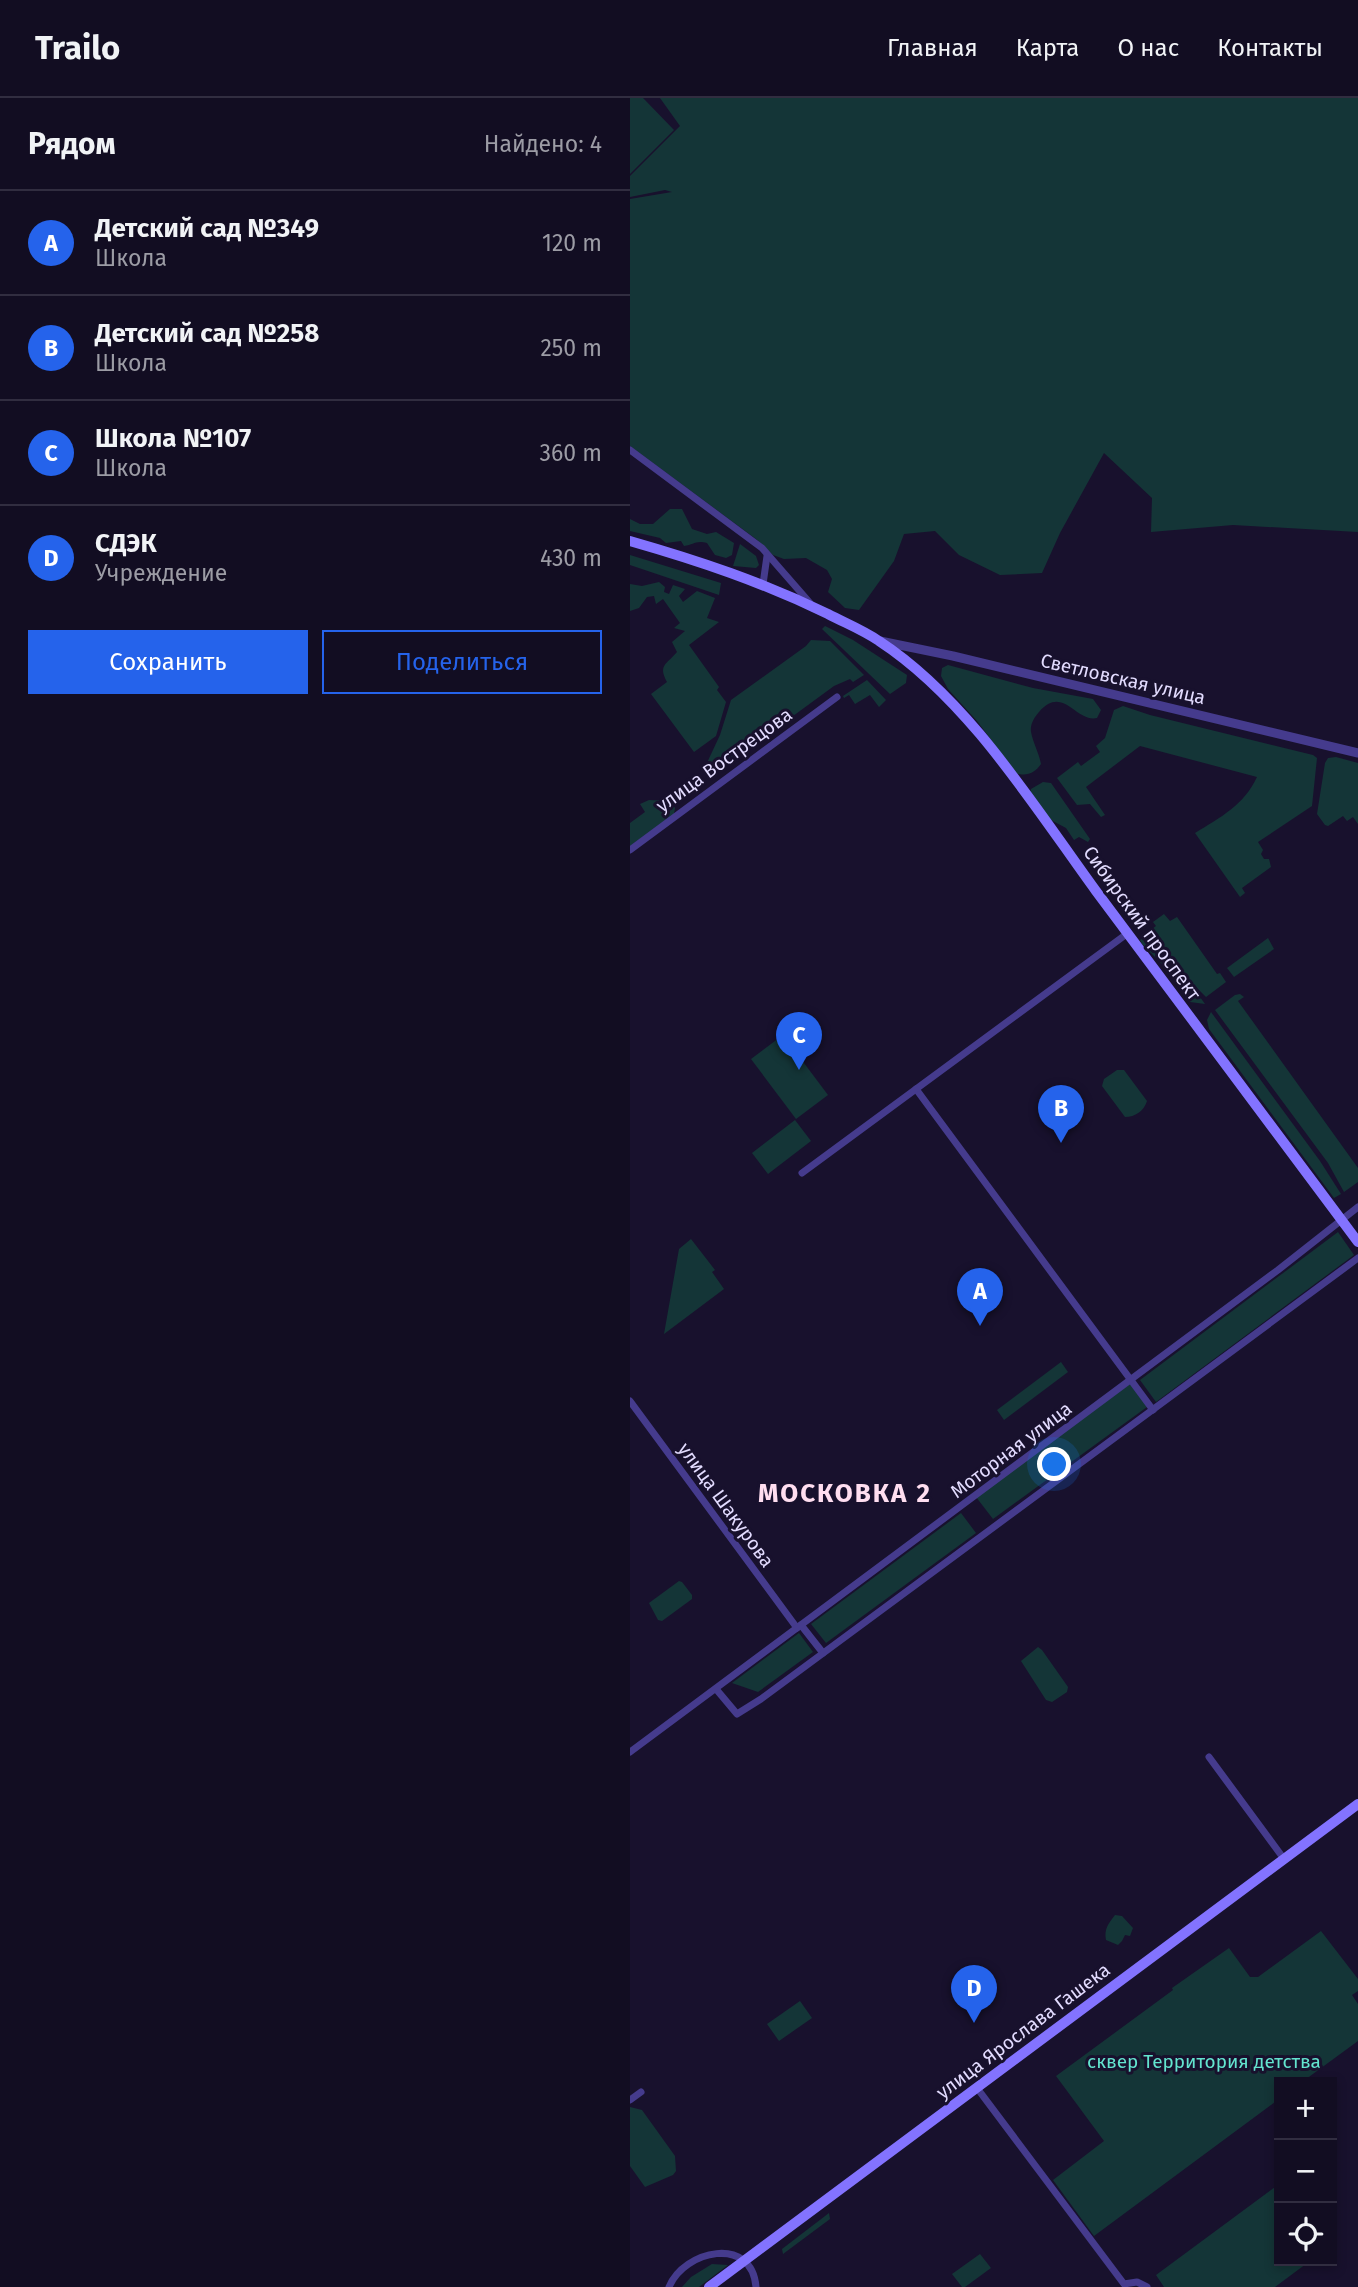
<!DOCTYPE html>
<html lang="ru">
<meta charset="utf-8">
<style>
body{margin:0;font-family:"Fira Sans",sans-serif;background:#1b162a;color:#f1f3f6}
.controls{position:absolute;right:21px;bottom:21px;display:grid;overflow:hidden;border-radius:0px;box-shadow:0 4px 10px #0003}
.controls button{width:63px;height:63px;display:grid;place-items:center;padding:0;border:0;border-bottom:2px solid #312d40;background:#120d22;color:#f1f3f6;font:35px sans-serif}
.you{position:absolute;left:425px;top:1367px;width:24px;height:24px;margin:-18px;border:5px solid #fff;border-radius:50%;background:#1a73e8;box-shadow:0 0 0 10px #1a73e833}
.badge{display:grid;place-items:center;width:46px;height:46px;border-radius:50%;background:#2563eb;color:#fff;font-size:23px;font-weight:700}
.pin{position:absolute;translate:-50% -58px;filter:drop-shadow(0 2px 4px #0008)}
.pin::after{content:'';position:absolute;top:37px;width:24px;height:21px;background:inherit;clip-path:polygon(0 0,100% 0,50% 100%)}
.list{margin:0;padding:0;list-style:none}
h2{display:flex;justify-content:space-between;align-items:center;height:91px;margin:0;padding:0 28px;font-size:30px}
h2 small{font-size:23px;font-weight:400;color:#9c9ca5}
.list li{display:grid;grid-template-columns:46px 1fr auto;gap:21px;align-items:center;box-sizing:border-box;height:105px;padding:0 28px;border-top:2px solid #312d40}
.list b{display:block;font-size:26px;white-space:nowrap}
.list p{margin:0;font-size:23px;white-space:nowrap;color:#9c9ca5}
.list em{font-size:23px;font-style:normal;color:#9c9ca5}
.actions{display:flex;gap:14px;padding:21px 28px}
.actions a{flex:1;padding:16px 0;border:2px solid #2563eb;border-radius:0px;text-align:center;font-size:24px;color:#2563eb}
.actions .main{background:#2563eb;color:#fff}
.icon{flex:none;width:38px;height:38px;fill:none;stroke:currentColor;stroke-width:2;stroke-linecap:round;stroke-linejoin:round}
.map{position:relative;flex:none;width:728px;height:2189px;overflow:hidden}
header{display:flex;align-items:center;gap:42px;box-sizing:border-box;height:98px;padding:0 35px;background:#120d22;border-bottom:2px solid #312d40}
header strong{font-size:33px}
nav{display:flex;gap:38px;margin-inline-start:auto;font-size:24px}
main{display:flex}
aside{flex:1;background:#120d22}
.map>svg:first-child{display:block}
.green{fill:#143537}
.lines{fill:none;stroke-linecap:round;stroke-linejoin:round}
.minor{stroke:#453b8d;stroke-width:7}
.tertiary{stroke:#453b8d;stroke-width:9}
.secondary{stroke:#8373ff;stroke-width:10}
.labels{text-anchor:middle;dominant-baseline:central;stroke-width:6;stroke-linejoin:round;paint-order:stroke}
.street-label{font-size:19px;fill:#e3dcff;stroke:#18112d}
.park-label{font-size:19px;fill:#63e4cf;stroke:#18112d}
.district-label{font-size:26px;font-weight:bold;letter-spacing:2px;fill:#ffdef0;stroke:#18112d}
</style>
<header>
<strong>Trailo</strong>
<nav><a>Главная</a><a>Карта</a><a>О нас</a><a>Контакты</a></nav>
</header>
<main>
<aside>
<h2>Рядом<small>Найдено: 4</small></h2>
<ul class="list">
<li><span class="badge">A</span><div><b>Детский сад №349</b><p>Школа</p></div><em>120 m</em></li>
<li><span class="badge">B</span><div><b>Детский сад №258</b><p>Школа</p></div><em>250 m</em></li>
<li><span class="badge">C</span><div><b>Школа №107</b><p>Школа</p></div><em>360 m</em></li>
<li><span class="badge">D</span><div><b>СДЭК</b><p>Учреждение</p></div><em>430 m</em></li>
</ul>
<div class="actions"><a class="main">Сохранить</a><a>Поделиться</a></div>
</aside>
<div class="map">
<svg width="728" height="2189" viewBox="0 0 728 2189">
<rect width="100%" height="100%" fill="#18112d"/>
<g class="green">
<polygon points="0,0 13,0 44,32 0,76"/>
<polygon points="30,0 728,0 728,434 603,427 521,434 522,400 474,355 430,435 412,475 370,477 329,457 305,433 274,436 264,463 229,512 215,510 198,494 202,481 197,472 176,460 154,461 143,457 126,441 0,348 0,101 42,94 35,92 0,99 0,78 50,28"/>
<path d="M40 411H52L62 431 77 436 86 434 104 445 102 457 96 460 85 457 77 445C65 442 64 447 54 448L51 443 36 445 30 440 0 433V421L10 426H23Z"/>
<polygon points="110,446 126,458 129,467 126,470 103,468"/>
<polygon points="0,457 91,485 89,497 0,467"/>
<path d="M29 484 35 489 34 494 39 496 43 487 55 491 49 498 53 504 67 493 85 500 77 520 89 524 59 547 89 589 87 592 96 604 86 638 64 654 21 596 37 584C28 567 36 567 47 554L42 544 55 533 44 530 50 525 33 501 26 506 24 498 17 499 9 510 0 513V486L12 488Z"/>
<polygon points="195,528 223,542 277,577 276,585 260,596 192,531"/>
<polygon points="181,542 200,543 234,577 223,584 220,581 204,588 81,678 75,669 90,637 101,602 176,548"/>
<path d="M318 567 403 590 463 601 471 612 467 620C446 625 433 586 409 614 404 620 400 626 401 634 403 645 409 655 411 666 405 675 396 679 386 675L347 623 318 591 311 578 312 570Z"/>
<polygon points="237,582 256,602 249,609 240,597 225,606 219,597 214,600 213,598"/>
<path d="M493 608 520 617 683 657 687 660 682 708 628 744 633 752 631 756 634 761H639L641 769 612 790 615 795 610 799 565 735C591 719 614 707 627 679L510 648 456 689 475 717 471 719 460 706 447 707 427 680 448 664 451 668 470 654 466 648 475 640 484 612Z"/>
<polygon points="706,659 728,665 728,726 723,719 717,723 713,718 698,728 695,727 687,716 695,665 698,660"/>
<polygon points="413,684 421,685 460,741 458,744 449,739 444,742 436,730 419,721 400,695 401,691"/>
<polygon points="19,702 40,703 45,710 44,716 0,748 0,725 15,714 10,706"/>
<polygon points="534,816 540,823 547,819 587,876 590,875 596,884 576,899 514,837 526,828 523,824"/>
<polygon points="638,840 644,851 604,879 597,870"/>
<polygon points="512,841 565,892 575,906 560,904 531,865 512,846 510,842"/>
<polygon points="610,896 614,899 608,903 728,1070 728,1084 714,1094 698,1065 585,912 605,897"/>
<polygon points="581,914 690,1063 711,1096 704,1100 579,931 577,922"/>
<polygon points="153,937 198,997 166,1021 121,961"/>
<path d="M487 972H494L517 1003C514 1013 505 1019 495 1019L472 988 474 981Z"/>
<polygon points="165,1022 181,1043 138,1076 122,1055"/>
<polygon points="708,1134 724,1157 526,1304 510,1282"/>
<polygon points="61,1141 85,1172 82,1174 94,1191 34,1236 49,1151"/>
<polygon points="431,1264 438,1274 374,1322 367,1312"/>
<polygon points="500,1286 517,1309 363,1421 346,1399"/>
<polygon points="331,1415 346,1435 196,1545 181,1526"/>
<polygon points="49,1483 52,1484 62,1497 62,1501 32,1523 28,1522 19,1505"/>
<polygon points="169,1535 183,1554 128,1594 102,1585"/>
<polygon points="408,1549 412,1552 438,1589 437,1594 422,1604 416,1602 391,1563"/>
<path d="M485 1817 492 1818 503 1830 500 1838 495 1837 492 1843 488 1847 476 1842C474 1831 478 1826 485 1817Z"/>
<polygon points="691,1833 728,1881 728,1893 722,1897 728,1906 728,1943 672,1984 649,1984 649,2001 464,2138 423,2082 474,2043 426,1978 543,1892 542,1890 599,1850 620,1879 628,1879"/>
<polygon points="170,1903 182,1920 149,1943 137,1926"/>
<polygon points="0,2009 12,2012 45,2058 46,2073 43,2077 15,2089 0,2068"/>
<polygon points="649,2086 649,2163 680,2163 645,2189 534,2189 526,2177"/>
<polygon points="199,2115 200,2121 153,2156 152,2151"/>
<polygon points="350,2156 361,2170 335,2189 332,2189 322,2176"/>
<polygon points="82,2166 98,2167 69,2189 52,2189 61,2179"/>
</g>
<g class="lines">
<g class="minor">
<polyline points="0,352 132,450 180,505"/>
<polyline points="133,486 137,458"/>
<polyline points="0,752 207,599"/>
<polyline points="286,991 523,1312"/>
<polyline points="172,1075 498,835"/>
<polyline points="0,1303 167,1530"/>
<polyline points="171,1527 193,1555"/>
<polyline points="86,1591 107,1616 131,1601 728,1160"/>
<polyline points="0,1654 648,1172 728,1109"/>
<polyline points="579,1659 654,1761"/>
<polyline points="347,1990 494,2186 507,2184 517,2189"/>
<polyline points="0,2002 11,1994"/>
<path d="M39 2189C54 2152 122 2137 126 2189"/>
</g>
<polyline class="tertiary" points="250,543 323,558 728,655"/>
<g class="secondary">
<path d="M0 443C70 463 132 484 198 516 215 525 233 532 249 543 338 601 404 708 466 793 553 910 641 1027 728 1144"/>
<polyline points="79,2189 728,1706"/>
</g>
</g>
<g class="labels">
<g class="street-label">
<text transform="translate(493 581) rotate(13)">Светловская улица</text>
<text transform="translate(94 662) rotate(-36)">улица Вострецова</text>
<text transform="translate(512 825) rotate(54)">Сибирский проспект</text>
<text transform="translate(381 1352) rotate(-37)">Моторная улица</text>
<text transform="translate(96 1407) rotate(54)">улица Шакурова</text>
<text transform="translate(393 1933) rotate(-37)">улица Ярослава Гашека</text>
</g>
<g class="park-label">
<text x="574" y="1963">сквер Территория детства</text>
</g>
<g class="district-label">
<text x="215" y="1395">МОСКОВКА 2</text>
</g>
</g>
</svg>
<div class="controls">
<button>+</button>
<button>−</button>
<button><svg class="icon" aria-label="locate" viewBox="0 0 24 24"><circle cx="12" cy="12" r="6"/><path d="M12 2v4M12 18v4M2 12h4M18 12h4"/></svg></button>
</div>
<div class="you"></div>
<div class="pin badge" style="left:350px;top:1228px">A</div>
<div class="pin badge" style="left:431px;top:1045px">B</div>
<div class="pin badge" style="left:169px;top:972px">C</div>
<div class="pin badge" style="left:344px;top:1925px">D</div>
</div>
</main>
